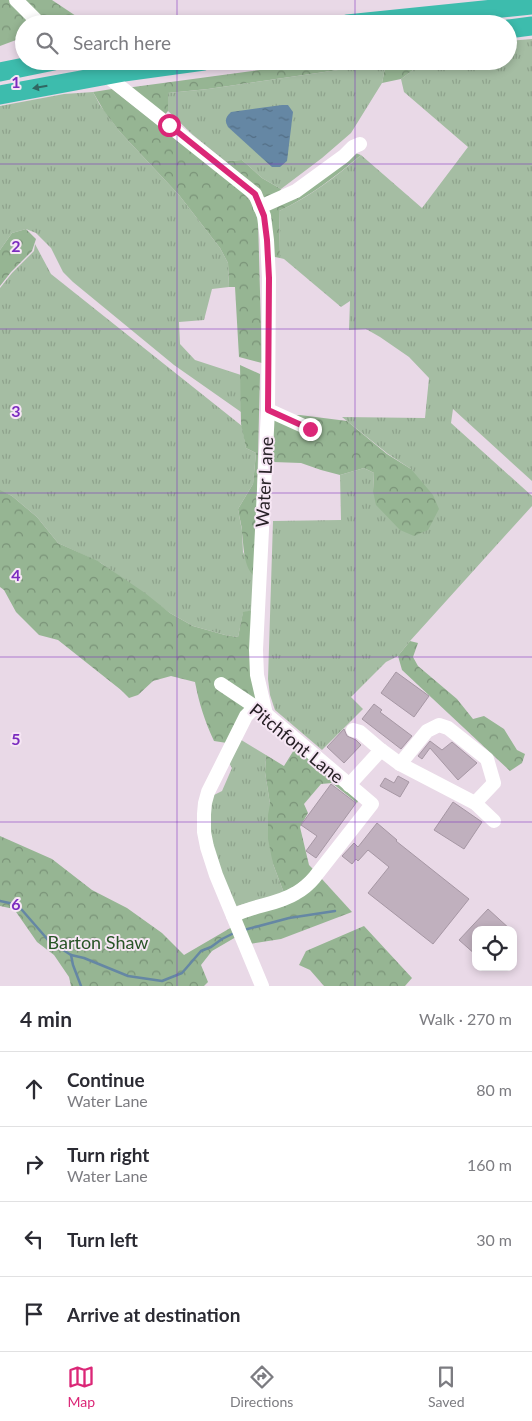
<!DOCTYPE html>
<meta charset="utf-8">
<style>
body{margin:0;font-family:Lato,sans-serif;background:#f7f7f7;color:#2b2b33}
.controls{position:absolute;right:15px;bottom:15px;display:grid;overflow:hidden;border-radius:10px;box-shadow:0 2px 8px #0003}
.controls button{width:45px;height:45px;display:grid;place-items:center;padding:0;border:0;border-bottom:1px solid #e1e1e2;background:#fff;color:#2b2b33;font:25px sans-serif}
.stop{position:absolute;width:15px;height:15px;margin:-11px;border:4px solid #db2777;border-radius:50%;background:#fff}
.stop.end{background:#db2777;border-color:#fff;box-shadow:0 1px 5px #0008}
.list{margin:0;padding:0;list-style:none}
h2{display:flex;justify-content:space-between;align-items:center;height:65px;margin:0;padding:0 20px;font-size:21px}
h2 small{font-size:16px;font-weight:400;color:#7c7c81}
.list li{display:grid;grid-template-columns:32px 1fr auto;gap:15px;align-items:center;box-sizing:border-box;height:75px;padding:0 20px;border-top:1px solid #e1e1e2}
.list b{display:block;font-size:19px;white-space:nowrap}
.list p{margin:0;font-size:16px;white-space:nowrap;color:#7c7c81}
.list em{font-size:16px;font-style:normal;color:#7c7c81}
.icon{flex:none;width:28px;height:28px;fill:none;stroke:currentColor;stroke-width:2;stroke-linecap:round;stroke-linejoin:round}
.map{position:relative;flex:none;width:532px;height:986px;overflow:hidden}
.search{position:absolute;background:#fff;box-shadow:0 2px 8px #0003;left:15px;right:15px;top:15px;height:55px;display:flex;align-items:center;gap:12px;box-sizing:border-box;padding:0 18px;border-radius:28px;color:#7c7c81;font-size:19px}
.sheet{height:365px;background:#fff}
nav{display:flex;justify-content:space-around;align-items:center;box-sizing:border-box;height:70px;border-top:1px solid #e1e1e2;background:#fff;font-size:14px;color:#7c7c81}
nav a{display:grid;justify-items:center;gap:2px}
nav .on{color:#db2777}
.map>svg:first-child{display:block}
.grass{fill:url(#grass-tufts)}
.forest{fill:url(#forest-crowns)}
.water{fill:url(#water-ripples)}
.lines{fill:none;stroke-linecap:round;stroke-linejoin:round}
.stream{stroke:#6587a4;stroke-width:2.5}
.building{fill:#c0b0be;stroke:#a697a4}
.minor{stroke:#fff;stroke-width:14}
.highway{stroke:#3dbcad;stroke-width:19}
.oneway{fill:#306662}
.route{stroke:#db2777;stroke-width:6}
.grid{fill:none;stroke:#7b2cbf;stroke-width:1;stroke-opacity:0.55}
.labels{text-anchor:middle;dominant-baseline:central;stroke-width:4;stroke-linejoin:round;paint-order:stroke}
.street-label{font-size:18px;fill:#262025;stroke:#f6e6f4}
.park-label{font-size:18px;fill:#285426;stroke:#f6e6f4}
.grid-label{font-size:16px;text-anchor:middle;font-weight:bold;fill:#7b2cbf;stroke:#f6e6f4;stroke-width:4;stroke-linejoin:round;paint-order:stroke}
</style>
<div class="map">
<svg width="532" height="986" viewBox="0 0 532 986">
<defs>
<pattern id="grass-tufts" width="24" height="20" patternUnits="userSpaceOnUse" patternTransform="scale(1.25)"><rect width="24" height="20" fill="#a5bda3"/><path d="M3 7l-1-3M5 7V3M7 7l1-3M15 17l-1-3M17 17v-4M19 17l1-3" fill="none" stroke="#8ea28c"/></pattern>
<pattern id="forest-crowns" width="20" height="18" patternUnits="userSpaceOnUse" patternTransform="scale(1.25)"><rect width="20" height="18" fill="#96b593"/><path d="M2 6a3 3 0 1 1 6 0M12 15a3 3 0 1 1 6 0" fill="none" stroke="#7a9378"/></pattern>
<pattern id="water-ripples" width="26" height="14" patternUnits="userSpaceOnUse" patternTransform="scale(1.25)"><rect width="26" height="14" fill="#6587a4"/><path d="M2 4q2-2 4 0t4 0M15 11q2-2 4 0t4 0" fill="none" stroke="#536e85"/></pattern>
</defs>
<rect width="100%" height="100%" fill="#e9d9e7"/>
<g class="grass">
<path d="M532 39V481L453 409 451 423 532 496V506L410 641 398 656 386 662 351 697 363 709 322 750 275 710 270 695 268 679 273 521 341 520 340 475 364 468 374 473 373 491 411 469 388 454 342 417 425 418 429 378 409 357 380 337 366 329 349 330 350 301 341 307 284 259 280 258 279 211C309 197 336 177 361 155L422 208 468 147 404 92 401 79 421 64V61H508V41Z"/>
<polygon points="386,63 382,83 351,133 322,158 281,189 262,178 242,160 225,161 193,135 168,111 168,93 208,89"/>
<polygon points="93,92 100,105 120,132 179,195 220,248 228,263 229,287 212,289 204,320 179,322 180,344 195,360 241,375 241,412 174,365 73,282 63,272 51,248 36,233 26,229 12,233 0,250 0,106 64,94"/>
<polygon points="35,244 51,274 242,426 246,448 256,453 253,484 238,509 242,531 243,552 255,577 253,610 243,613 238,637 225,635 193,626 170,613 101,563 58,543 37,517 12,496 0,491 0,288 12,273 34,251"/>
<polygon points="238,738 266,755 265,772 270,804 273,864 284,893 233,907 212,850 208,810 214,795 222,791 232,768 229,763"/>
</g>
<g class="forest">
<polygon points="0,0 52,0 79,18 63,24 24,24 24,37 0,46"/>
<polygon points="327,61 421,61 421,64 401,79 382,83 386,63 208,89 168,93 168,111 164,116 126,88"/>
<polygon points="112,89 241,190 253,204 258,220 262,363 239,357 235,287 229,287 228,263 220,248 179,195 120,132 104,111 93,92"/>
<path d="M355 153 361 155C336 176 309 197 279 211L280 258 270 256 267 209Z"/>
<polygon points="242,160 262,178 281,189 279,194 263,201 261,193 225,161"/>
<polygon points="26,229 36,239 32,251 11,272 0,286 0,250 12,233"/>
<path d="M240 365 260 374 255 577C243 567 244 547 242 533 242 525 239 517 238 509L253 484 256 453 246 448 241 424Z"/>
<polygon points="300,415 347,421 387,454 411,469 433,495 439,509 428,530 414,536 400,530 376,505 373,491 374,473 364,468 340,475 321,470 301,463 273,462 273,417"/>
<path d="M0 490 12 496 37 517 58 543 98 561 145 593 170 613 193 626 225 635 238 637 243 612 253 610 258 702 227 743 214 741C205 722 199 703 195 682L171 676 153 681 138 695 129 698 121 690 58 640 39 635 16 612 4 590 0 587Z"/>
<polygon points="410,641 418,643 413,657 418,666 457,699 473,719 484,716 504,729 517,750 525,754 522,763 510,771 402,670 398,656"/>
<polygon points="297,745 359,799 357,803 332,783 321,784 304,804 308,813 300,827 309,865 314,870 293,888 284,893 273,864 268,839 268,815 270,804 265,772 266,755 284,766"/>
<polygon points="0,836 52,859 92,890 127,908 162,933 184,955 232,927 236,937 212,951 201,965 208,982 204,986 71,986 69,977 54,955 37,942 14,909 0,906"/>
<polygon points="321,878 352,912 281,939 249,944 241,924 242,918"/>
<polygon points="364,926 412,978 405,986 324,986 310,970 299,965 306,951"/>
</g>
<path class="water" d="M282 105H288L293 112 287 161 280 167H272L228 127C224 120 226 117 231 112Z"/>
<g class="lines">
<g class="stream">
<polyline points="0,901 14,904 22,910 49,941 71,955 84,958 128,976 162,981 182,973 201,951 211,947 222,939 234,933"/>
<polyline points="244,930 289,918 335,911"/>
<polyline points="71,955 73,965 81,986"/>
</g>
</g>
<g class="building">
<polygon points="396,672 429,696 414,717 381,693"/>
<polygon points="374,704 382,710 380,712 412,736 401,749 362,719"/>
<polygon points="344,729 347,736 356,740 361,745 344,763 327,747"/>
<polygon points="430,741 442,750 452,742 477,763 458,780 430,748 422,759 418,756"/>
<polygon points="398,776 409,782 400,797 380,786 385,778 394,783"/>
<polygon points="331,784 356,803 316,858 306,851 317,836 301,825"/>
<polygon points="453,802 482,822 464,849 434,830"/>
<polygon points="377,823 397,840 396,841 469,899 433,944 368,893 389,867 368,850 358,861 356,859 352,864 342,856 354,843 358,847"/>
<polygon points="488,909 511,930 476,930 476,955 459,940"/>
</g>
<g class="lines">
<g class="minor">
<polyline points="16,0 40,24"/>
<polyline points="88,61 255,194 264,216 267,240 269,278 268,410 256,650 257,675 266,714"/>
<polyline points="260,207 296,191 344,156 353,147 360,144"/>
<polyline points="268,410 310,429"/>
<path d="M221 684 266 714 372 804 314 878C309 884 303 889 296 893 277 905 253 905 233 916"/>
<polyline points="255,707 246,716 208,792 205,803 204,814 204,832 207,847 216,875 262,986"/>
<polyline points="353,730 360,732 381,750 400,764 475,803 494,821"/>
<polyline points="400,764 427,731 439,725 448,728 487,759 494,783 475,803"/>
<polyline points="349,785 381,750"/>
</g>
<g class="highway">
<polyline points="347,24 532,5"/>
<polyline points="508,29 532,26"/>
<polyline points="0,72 54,61"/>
<polyline points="0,95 124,72 204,61"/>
</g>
</g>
<defs><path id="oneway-solid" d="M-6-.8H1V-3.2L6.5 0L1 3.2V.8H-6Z" transform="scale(1.25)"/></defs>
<use class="oneway" href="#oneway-solid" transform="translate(40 87) rotate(170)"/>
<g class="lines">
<polyline class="route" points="169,125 255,194 264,216 267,240 269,278 268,410 310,429"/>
</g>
<path class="grid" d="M177 0V24M355 0V24M177 61V986M355 61V986M0 164H532M0 329H532M0 493H532M0 657H532M0 822H532"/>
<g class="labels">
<g class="street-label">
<text transform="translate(264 482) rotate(-87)">Water Lane</text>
<text transform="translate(297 743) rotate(39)">Pitchfont Lane</text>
</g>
<g class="park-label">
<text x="98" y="942">Barton Shaw</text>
</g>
</g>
<g class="grid-label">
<text x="16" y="88">1</text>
<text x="16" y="252">2</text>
<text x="16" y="417">3</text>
<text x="16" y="581">4</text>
<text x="16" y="745">5</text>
<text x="16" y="910">6</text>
</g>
</svg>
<div class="controls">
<button><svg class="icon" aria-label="locate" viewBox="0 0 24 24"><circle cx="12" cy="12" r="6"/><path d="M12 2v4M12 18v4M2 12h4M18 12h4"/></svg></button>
</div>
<div class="stop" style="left:169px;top:125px"></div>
<div class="stop end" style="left:310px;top:429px"></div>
<div class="search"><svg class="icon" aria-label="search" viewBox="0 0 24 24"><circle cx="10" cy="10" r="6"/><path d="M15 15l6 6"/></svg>Search here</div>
</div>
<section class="sheet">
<h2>4 min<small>Walk · 270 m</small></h2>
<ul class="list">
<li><svg class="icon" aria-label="ahead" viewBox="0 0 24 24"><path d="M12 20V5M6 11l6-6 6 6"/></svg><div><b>Continue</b><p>Water Lane</p></div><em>80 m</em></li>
<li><svg class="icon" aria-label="right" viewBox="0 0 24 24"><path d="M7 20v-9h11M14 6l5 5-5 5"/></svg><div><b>Turn right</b><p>Water Lane</p></div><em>160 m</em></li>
<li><svg class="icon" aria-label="left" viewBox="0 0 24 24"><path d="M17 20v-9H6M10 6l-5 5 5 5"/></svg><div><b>Turn left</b></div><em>30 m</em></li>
<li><svg class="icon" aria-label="arrive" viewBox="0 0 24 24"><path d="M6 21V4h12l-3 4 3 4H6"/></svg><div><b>Arrive at destination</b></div></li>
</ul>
</section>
<nav>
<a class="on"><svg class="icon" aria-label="map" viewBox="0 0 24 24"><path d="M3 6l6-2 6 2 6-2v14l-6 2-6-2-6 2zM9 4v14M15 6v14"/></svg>Map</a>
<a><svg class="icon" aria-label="directions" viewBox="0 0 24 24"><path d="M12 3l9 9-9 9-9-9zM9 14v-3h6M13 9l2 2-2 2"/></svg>Directions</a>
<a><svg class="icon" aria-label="saved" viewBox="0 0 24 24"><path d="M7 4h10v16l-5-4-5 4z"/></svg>Saved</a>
</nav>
